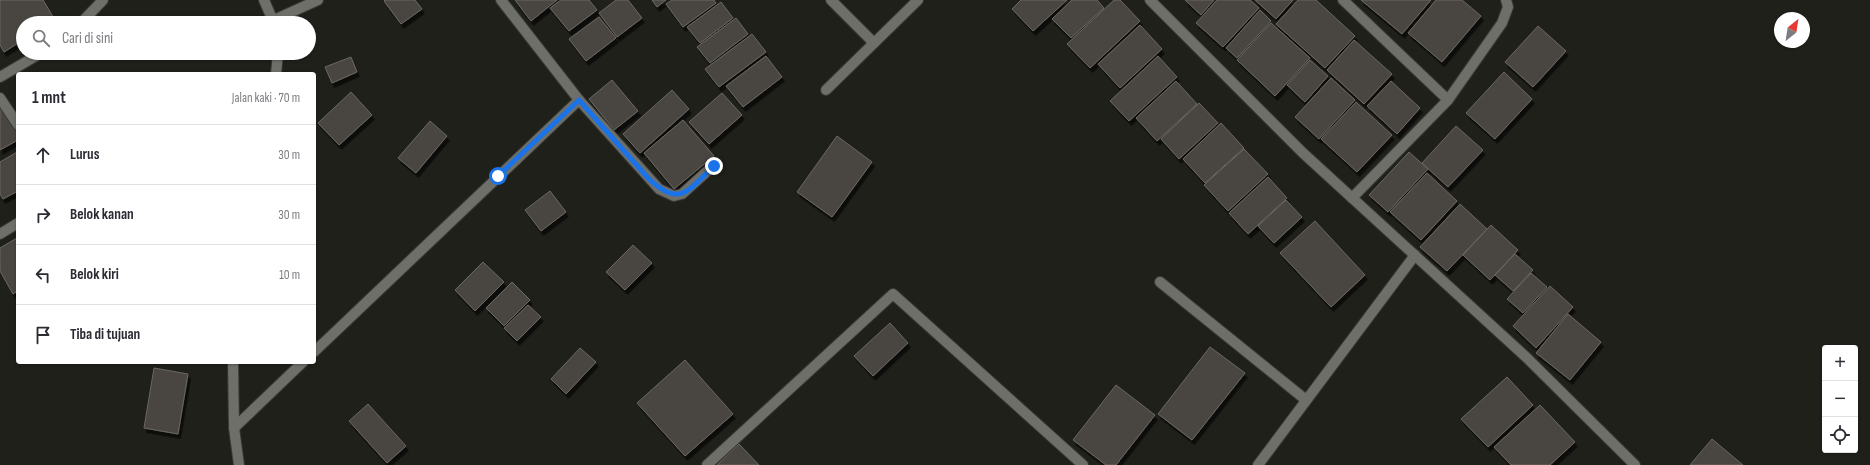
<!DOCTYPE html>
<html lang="id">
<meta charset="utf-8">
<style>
body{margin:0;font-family:"Sofia Sans Condensed",sans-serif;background:#f2f2f3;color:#2b2b33}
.controls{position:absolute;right:12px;bottom:12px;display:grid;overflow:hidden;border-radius:4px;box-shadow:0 1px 3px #0004}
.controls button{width:36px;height:36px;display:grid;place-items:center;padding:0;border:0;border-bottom:1px solid #e1e1e2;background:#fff;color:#2b2b33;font:20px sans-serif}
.compass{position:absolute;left:1774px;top:12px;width:36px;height:36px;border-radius:50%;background:#fff;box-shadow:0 1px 3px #0004;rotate:30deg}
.stop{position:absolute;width:12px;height:12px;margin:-9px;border:3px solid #1a73e8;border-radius:50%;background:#fff}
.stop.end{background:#1a73e8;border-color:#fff;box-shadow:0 1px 4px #0008}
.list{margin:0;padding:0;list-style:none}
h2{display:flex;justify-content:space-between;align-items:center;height:52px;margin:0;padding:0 16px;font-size:17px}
h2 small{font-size:13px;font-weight:400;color:#7c7c81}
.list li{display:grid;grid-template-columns:26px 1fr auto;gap:12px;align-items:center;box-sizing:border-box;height:60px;padding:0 16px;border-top:1px solid #e1e1e2}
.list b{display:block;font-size:15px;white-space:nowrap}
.list em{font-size:13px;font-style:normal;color:#7c7c81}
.icon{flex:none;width:22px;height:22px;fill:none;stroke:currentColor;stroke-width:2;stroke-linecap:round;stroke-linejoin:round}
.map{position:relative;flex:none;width:1870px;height:465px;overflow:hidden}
.search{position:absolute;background:#fff;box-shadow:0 1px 3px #0004;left:16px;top:16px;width:300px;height:44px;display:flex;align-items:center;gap:10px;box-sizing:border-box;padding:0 14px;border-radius:22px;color:#7c7c81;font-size:15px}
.panel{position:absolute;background:#fff;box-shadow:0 1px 3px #0004;left:16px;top:72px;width:300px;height:292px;border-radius:4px}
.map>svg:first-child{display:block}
.building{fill:#49453f;stroke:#6c6862;filter:url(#shadow)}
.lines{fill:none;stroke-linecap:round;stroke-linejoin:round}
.minor-casing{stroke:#393a36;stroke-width:12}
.minor{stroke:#6e6f68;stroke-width:10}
.route{stroke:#1a73e8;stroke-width:5}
</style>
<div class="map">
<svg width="1870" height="465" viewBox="0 0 1870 465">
<defs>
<filter id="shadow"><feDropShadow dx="2.5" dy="4.5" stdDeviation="0" flood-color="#0009"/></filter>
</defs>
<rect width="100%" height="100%" fill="#1f201a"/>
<g class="building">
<polygon points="0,0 43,0 55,20 50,23 23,23 23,40 4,52 0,45"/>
<polygon points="385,0 415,0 422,9 401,24 384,1"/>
<polygon points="515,0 557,0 531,21"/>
<polygon points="561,0 589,0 597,10 569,31 550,8"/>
<polygon points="616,0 628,0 642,18 617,37 599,13"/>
<polygon points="652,0 666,0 657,7"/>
<polygon points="672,0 714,0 716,3 683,27 666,4"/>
<polygon points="1021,0 1067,0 1033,31 1012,9"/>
<polygon points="1072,0 1097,0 1104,8 1071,38 1052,19"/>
<polygon points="1114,0 1120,0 1140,21 1090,68 1067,44"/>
<polygon points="1185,0 1214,0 1201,15"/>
<polygon points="1217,0 1250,0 1259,8 1223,47 1196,23"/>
<polygon points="1255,0 1293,0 1276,19"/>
<polygon points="1298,0 1316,0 1355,36 1325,68 1276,24"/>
<polygon points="1361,0 1431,0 1402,34"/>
<polygon points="1436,0 1462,0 1481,16 1442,62 1408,33"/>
<polygon points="721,2 733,18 700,43 687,27"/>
<polygon points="1260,10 1271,21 1237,58 1226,48"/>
<polygon points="599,17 616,38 586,61 569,39"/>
<polygon points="736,18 748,34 710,63 697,47"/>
<polygon points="1271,23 1310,58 1275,96 1237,60"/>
<polygon points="1140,25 1162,49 1120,88 1098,64"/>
<polygon points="1538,26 1566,51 1533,87 1505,62"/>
<polygon points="752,34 766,52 719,87 705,69"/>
<polygon points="1354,40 1392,74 1364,104 1327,70"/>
<polygon points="766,56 782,77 743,107 726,86"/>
<polygon points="1158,56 1177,77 1129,121 1110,101"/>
<polygon points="351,57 357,72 332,83 325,67"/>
<polygon points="1310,60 1328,76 1305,102 1287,85"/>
<polygon points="1504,72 1532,99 1495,139 1466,113"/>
<polygon points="1331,78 1355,100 1319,139 1295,117"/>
<polygon points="612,80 638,111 614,130 589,99"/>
<polygon points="1176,81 1197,104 1157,141 1136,118"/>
<polygon points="1391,81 1420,108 1397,134 1367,106"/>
<polygon points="672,90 689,109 640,153 623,134"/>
<polygon points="351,92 372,115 339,145 318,123"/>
<polygon points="722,93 742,115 709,144 689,122"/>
<polygon points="0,102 18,129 18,140 0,150"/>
<polygon points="1356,102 1392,135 1357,172 1321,139"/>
<polygon points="1199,103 1218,123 1179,159 1161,139"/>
<polygon points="683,120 714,156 674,189 644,153"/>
<polygon points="430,121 447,136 416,173 398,158"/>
<polygon points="1221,123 1244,148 1205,183 1183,159"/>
<polygon points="1456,126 1483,150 1448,187 1422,163"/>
<polygon points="837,136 872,162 832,217 797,192"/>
<polygon points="1244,149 1268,174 1228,211 1204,185"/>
<polygon points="17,152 18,191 3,199 0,194 0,162"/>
<polygon points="1409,152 1428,169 1388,212 1369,195"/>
<polygon points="1427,173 1457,201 1421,240 1390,212"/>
<polygon points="1268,177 1287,198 1248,234 1229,213"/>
<polygon points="550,191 566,212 541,231 525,210"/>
<polygon points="1286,200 1302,217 1274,243 1258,226"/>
<polygon points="1460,204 1487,229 1447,271 1420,247"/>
<polygon points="1315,221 1365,275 1331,307 1280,253"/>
<polygon points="1491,225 1518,250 1490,280 1463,255"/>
<polygon points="17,238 18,291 13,294 0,271 0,248"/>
<polygon points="633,245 652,263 625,290 606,272"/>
<polygon points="1515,254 1533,270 1513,291 1495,275"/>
<polygon points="483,262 504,282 475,311 455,290"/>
<polygon points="1531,273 1547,287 1523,313 1507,299"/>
<polygon points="512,282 530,300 504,326 486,308"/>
<polygon points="1550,286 1573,307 1536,348 1513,326"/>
<polygon points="528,305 541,317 517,341 504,328"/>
<polygon points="1568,314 1601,342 1570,380 1536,353"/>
<polygon points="890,323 908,343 873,376 854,356"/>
<polygon points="1210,347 1245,373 1192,440 1158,414"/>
<polygon points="580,348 596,362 566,394 551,379"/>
<polygon points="685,360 733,414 685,456 637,403"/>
<polygon points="154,368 188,374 178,434 144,428"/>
<polygon points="1507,377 1533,405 1488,447 1461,419"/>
<polygon points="1116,385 1155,415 1116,465 1106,465 1073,440"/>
<polygon points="368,404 406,446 387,463 349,421"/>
<polygon points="1540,405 1575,442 1550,465 1511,465 1494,447"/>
<polygon points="1712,439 1743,465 1690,465"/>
<polygon points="739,444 759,465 717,465"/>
</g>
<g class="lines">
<g class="minor-casing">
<g id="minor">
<polyline points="264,0 274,23"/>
<polyline points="501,0 579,100 659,189 674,196 682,194 713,166"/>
<polyline points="831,0 874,43"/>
<polyline points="1150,0 1303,153 1526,357 1635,465"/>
<polyline points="1343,0 1448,100"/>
<polyline points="274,20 318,0"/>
<polyline points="81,23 103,0"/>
<polyline points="276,74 278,53"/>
<polyline points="0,77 41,53"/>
<polyline points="826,90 918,0"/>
<polyline points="0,98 18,125"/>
<polyline points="1352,198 1448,100 1502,23 1508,7 1506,0"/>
<polyline points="0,234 18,223"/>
<polyline points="1160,282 1306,400"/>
<polyline points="314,352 579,100"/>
<polyline points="233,362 234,428 239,465"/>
<polyline points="234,428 303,362"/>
<polyline points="707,465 893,294 1083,465"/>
<polyline points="1258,465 1415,255"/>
</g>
</g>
<use href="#minor" class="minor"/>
</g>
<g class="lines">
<path class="route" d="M498 176 579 100 648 178C680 209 688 190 714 166"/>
</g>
</svg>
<div class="controls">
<button>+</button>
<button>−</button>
<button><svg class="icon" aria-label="locate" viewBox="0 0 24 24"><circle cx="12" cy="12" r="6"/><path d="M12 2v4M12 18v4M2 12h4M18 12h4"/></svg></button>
</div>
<svg class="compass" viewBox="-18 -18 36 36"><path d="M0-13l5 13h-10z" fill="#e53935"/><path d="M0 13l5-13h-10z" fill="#7c7c81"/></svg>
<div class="stop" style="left:498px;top:176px"></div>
<div class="stop end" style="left:714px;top:166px"></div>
<div class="search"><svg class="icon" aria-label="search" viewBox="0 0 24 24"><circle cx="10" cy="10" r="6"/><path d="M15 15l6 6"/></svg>Cari di sini</div>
<section class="panel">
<h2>1 mnt<small>Jalan kaki · 70 m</small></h2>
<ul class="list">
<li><svg class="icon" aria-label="ahead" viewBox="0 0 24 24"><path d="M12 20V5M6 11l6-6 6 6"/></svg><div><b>Lurus</b></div><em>30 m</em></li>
<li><svg class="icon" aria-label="right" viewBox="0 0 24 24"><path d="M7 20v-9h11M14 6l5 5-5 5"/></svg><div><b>Belok kanan</b></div><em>30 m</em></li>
<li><svg class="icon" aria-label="left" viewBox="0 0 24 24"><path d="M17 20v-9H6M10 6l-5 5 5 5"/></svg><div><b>Belok kiri</b></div><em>10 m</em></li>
<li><svg class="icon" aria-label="arrive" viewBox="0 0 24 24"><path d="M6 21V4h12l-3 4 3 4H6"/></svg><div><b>Tiba di tujuan</b></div></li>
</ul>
</section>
</div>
